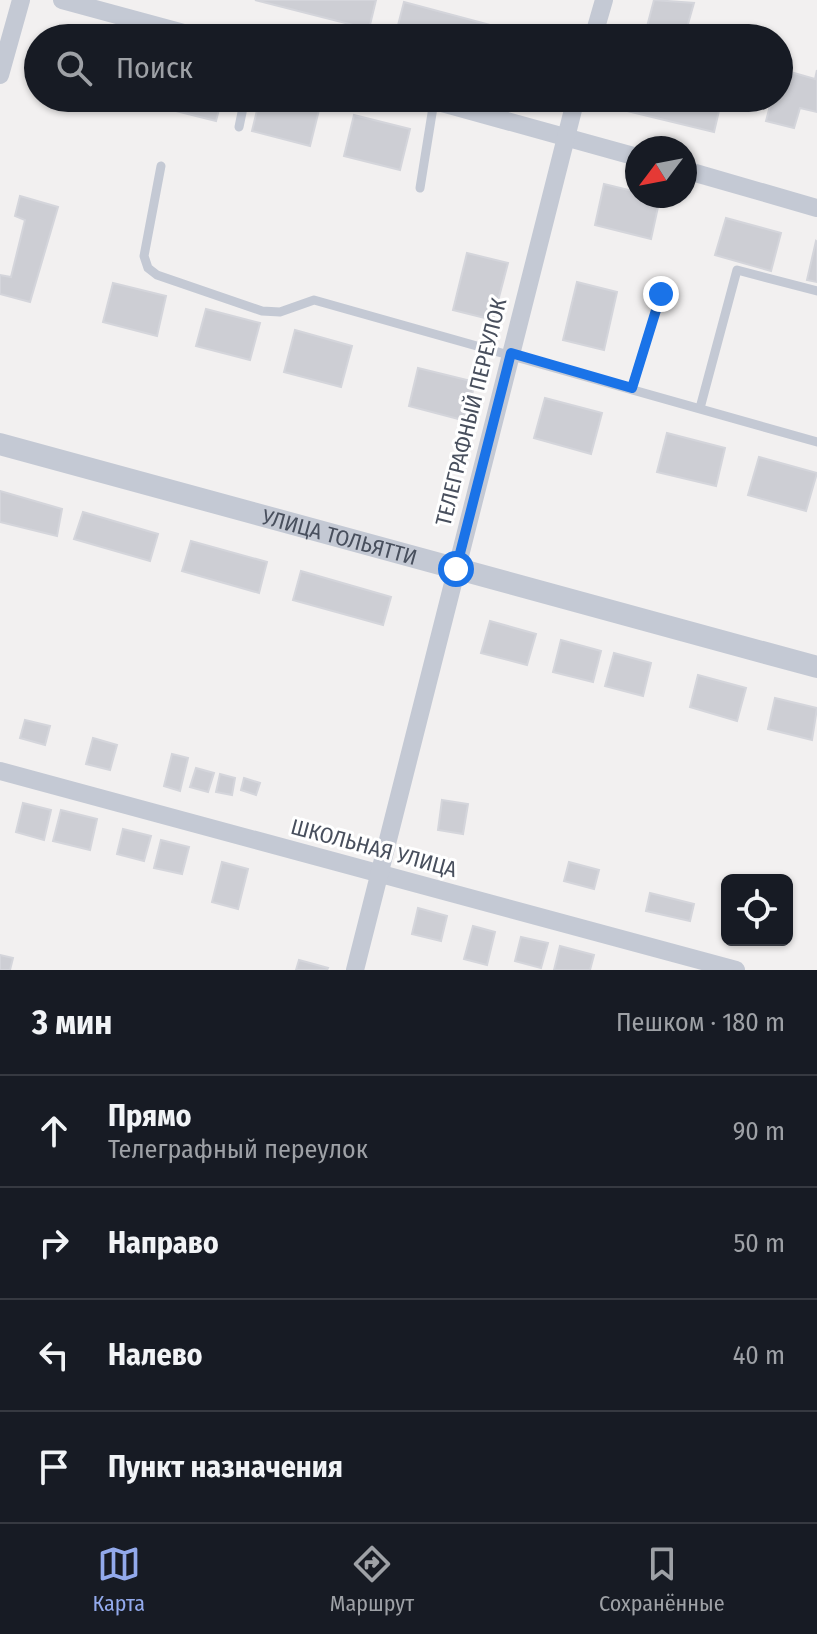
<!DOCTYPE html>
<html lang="ru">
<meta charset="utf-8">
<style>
body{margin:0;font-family:"Fira Sans Condensed",sans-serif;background:#242831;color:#f1f3f6}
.controls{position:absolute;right:24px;bottom:24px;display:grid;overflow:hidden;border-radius:12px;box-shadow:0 2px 6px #0004}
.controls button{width:72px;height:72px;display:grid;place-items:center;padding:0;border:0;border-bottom:2px solid #363941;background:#171b24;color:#f1f3f6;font:40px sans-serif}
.compass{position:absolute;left:625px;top:136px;width:72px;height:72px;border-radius:50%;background:#171b24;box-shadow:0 2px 6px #0004;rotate:238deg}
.stop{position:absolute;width:24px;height:24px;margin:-18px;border:6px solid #1a73e8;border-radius:50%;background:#fff}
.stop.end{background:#1a73e8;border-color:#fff;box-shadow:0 2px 8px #0008}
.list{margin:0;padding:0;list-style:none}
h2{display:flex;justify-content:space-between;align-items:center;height:104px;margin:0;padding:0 32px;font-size:34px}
h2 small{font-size:26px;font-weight:400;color:#9ea1a6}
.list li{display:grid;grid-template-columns:52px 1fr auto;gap:24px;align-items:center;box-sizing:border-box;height:112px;padding:0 32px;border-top:2px solid #363941}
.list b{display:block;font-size:30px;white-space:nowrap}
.list p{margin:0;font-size:26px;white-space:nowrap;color:#9ea1a6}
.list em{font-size:26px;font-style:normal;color:#9ea1a6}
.icon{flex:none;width:44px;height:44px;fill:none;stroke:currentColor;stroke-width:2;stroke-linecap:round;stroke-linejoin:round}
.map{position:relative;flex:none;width:817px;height:970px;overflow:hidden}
.search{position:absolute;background:#171b24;box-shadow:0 2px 6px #0004;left:24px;right:24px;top:24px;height:88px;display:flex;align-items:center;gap:20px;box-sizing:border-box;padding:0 28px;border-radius:44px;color:#9ea1a6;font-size:30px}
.sheet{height:552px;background:#171b24}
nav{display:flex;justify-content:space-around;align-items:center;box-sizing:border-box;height:112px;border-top:2px solid #363941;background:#171b24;font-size:22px;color:#9ea1a6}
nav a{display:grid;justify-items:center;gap:4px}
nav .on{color:#92a9eb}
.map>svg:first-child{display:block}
.building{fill:#cdced4;stroke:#d4d5db;stroke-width:2}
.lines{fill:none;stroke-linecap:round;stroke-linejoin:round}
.service{stroke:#c4c9d4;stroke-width:9}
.minor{stroke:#c4c9d4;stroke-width:18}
.tertiary{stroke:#c4c9d4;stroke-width:22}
.route{stroke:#1a73e8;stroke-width:10}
.labels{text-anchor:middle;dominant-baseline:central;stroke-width:6;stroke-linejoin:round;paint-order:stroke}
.street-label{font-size:22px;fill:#484f5d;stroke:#fff}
</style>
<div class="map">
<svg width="817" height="970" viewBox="0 0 817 970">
<rect width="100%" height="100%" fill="#f2f0f0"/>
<g class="building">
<polygon points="255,0 376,0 369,29"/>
<polygon points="654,0 694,3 684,38 644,38"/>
<polygon points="404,2 539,38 400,38 395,37"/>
<polygon points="780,69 815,79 817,70 817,112 800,108 794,128 766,121 772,98 779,98"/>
<polygon points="162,98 222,98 216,121 160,107"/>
<polygon points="260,98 288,98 320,106 310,146 252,131"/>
<polygon points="626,98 722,98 714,132 623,110"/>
<polygon points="354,115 410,129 400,170 344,156"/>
<polygon points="604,184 637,192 637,196 660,198 651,239 595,225"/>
<polygon points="20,196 58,207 30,302 0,294 0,275 11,277 25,220 15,216"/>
<polygon points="726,218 781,233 771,271 715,255"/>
<polygon points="816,241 817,242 817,282 807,280"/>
<polygon points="467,253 508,263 493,320 453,310"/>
<polygon points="577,282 617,292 604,350 563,340"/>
<polygon points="113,283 166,296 157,336 103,322"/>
<polygon points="206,309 260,323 250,360 196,346"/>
<polygon points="295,330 352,346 341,387 284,372"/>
<polygon points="418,368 475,382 466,421 409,406"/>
<polygon points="545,398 602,413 591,454 534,438"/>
<polygon points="667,433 725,448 716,486 657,472"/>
<polygon points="759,457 817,473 806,511 748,495"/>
<polygon points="0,491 62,509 57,536 0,522"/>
<polygon points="83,512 158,534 150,561 74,539"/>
<polygon points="191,541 267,562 259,593 182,571"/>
<polygon points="301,571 391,597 383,625 293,600"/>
<polygon points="490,621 536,634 527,665 481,653"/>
<polygon points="561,640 601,651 593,682 553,672"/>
<polygon points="614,653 651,663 643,696 605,686"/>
<polygon points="698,675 746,688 737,721 690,707"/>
<polygon points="775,698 817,708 812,740 768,729"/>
<polygon points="25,720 50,726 45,745 20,738"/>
<polygon points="93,738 117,745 110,770 86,764"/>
<polygon points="172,754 188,758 180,791 164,786"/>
<polygon points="196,768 214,773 208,792 190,787"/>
<polygon points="220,774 235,778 232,795 216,792"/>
<polygon points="244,778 260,783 256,795 241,790"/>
<polygon points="442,800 468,804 463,834 438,830"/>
<polygon points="23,803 51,810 44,840 16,832"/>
<polygon points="61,810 97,819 90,850 53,841"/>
<polygon points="123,829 151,836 144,861 117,854"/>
<polygon points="161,840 189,847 182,874 154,868"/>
<polygon points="222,862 248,869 238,909 212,902"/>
<polygon points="569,862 599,870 594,889 564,881"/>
<polygon points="650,893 694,904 690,921 646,911"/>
<polygon points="418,908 447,916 441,941 412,934"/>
<polygon points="473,926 495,932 487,965 464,959"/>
<polygon points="521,937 548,943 541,968 515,961"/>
<polygon points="560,946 594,955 590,970 554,970"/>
<polygon points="0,955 13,958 10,970 0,970"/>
<polygon points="299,960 328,968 327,970 296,970"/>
</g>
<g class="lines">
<g class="service">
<polyline points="239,127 245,98"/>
<polyline points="161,166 144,256 148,268 157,275 262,311 280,312 314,300 817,442"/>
<polyline points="420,188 434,101"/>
<polyline points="632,388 661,294"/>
<polyline points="700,408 737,270 817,291"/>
</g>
<g class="minor">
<polyline points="62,0 202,38"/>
<polyline points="593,38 604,0"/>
<polyline points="0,75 21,0"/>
<polyline points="424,98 637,157"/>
<polyline points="685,170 817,208"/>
<polyline points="0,771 736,970"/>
<polyline points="355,970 576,98"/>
</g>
<path class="tertiary" id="s1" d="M0 444 817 667"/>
</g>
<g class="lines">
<polyline class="route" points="456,569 511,353 632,388 661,294"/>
</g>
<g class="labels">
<g class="street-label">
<text transform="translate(471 412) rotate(-76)">ТЕЛЕГРАФНЫЙ ПЕРЕУЛОК</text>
<text stroke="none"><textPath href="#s1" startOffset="352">УЛИЦА ТОЛЬЯТТИ</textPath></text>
<text transform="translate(374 848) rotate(15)">ШКОЛЬНАЯ УЛИЦА</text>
</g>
</g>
</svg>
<div class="controls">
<button><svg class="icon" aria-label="locate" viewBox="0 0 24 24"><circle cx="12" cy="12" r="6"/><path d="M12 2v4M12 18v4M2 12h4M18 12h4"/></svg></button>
</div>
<svg class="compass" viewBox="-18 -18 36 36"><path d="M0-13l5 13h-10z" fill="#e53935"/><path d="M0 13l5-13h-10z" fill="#9ea1a6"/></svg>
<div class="stop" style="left:456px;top:569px"></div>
<div class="stop end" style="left:661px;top:294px"></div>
<div class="search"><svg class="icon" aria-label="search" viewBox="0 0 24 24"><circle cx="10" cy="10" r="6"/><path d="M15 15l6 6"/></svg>Поиск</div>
</div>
<section class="sheet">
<h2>3 мин<small>Пешком · 180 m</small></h2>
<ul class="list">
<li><svg class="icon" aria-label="ahead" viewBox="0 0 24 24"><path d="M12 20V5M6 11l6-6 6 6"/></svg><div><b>Прямо</b><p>Телеграфный переулок</p></div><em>90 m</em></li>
<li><svg class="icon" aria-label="right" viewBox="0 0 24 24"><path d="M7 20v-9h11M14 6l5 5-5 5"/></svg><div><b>Направо</b></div><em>50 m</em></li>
<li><svg class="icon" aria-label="left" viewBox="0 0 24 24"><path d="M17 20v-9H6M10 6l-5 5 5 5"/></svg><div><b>Налево</b></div><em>40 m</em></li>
<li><svg class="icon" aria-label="arrive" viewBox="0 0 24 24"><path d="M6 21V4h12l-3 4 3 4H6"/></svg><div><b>Пункт назначения</b></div></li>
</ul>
</section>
<nav>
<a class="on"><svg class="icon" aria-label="map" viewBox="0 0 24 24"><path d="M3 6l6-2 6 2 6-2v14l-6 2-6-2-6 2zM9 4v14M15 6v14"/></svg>Карта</a>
<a><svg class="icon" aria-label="directions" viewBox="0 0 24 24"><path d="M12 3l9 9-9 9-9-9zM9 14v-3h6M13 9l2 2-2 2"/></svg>Маршрут</a>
<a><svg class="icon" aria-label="saved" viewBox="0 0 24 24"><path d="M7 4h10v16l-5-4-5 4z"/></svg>Сохранённые</a>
</nav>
